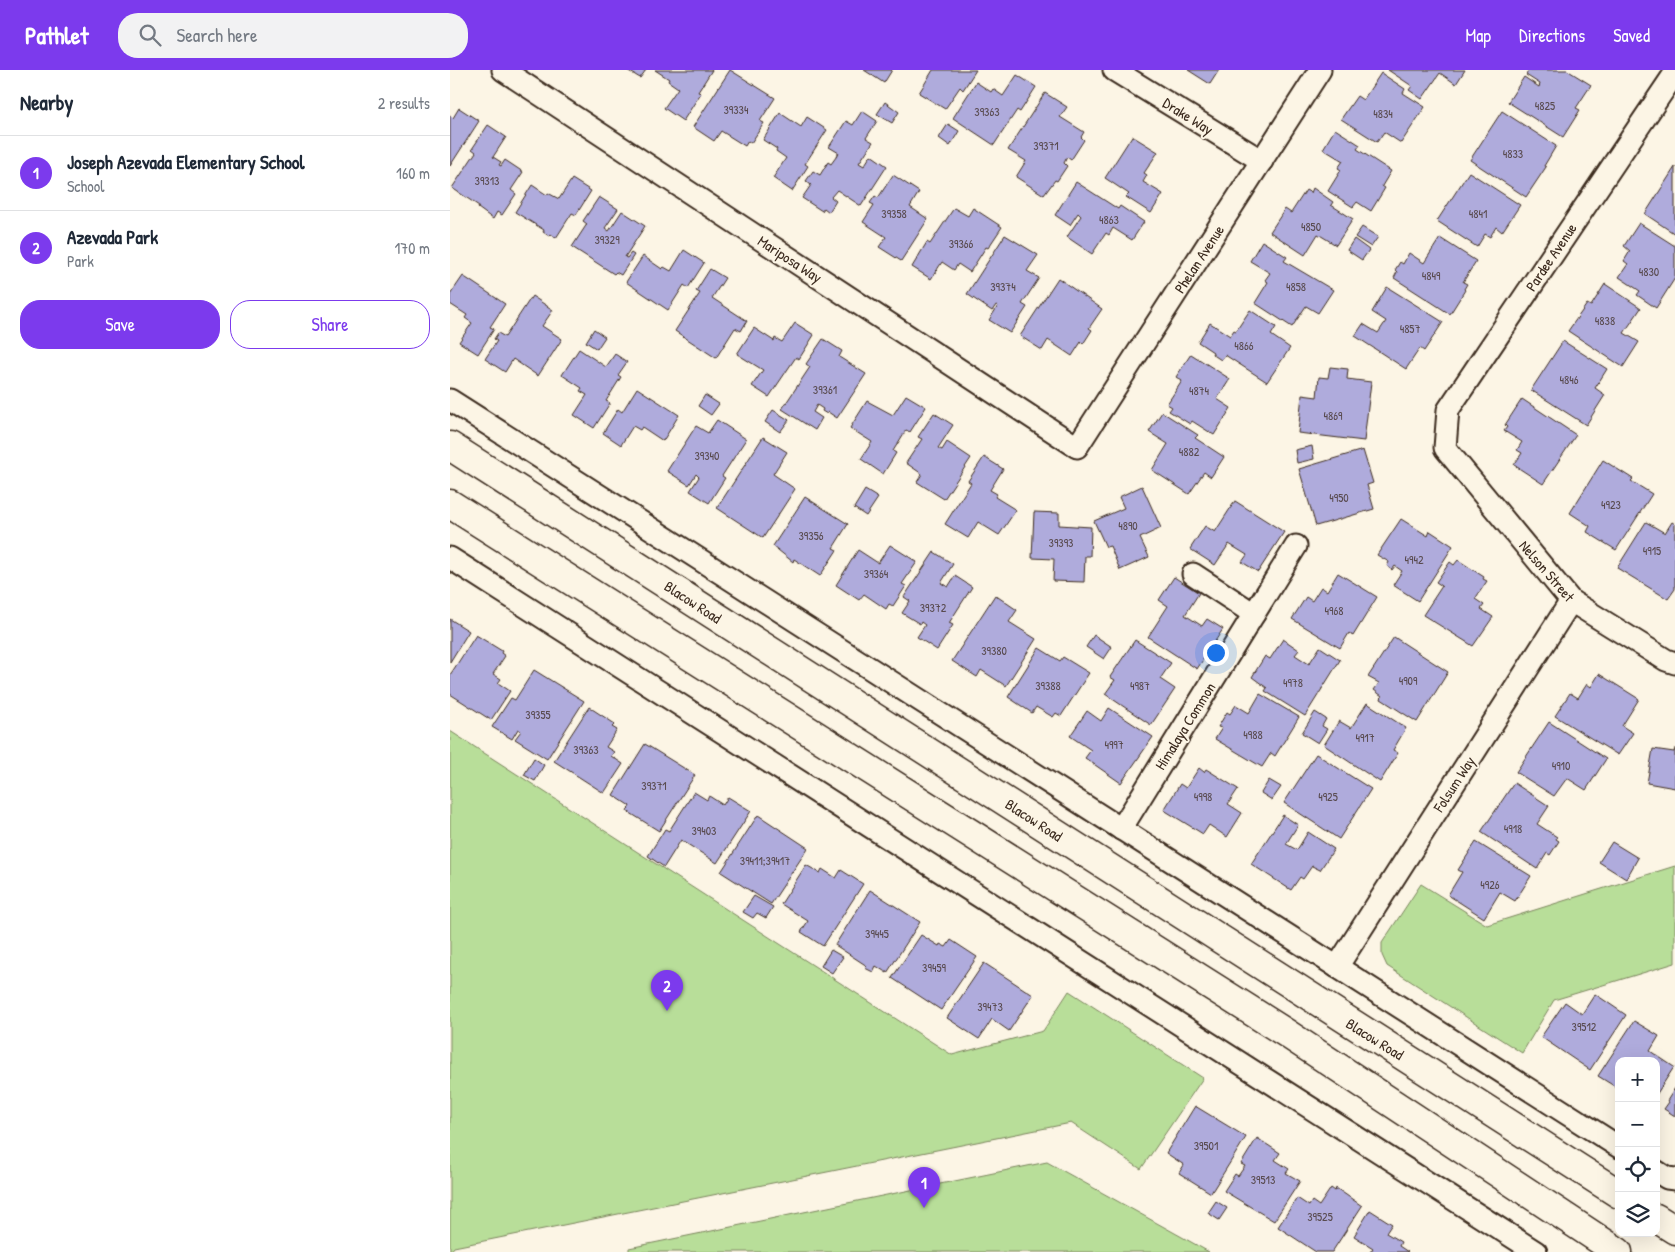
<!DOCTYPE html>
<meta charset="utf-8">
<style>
body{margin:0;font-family:"Patrick Hand",sans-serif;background:#f2f2f3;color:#1f2937}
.controls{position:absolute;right:15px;bottom:15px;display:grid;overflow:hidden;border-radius:10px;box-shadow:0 5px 20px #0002}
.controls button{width:45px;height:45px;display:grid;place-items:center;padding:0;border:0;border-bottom:1px solid #e0e1e3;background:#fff;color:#1f2937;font:25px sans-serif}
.you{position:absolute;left:765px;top:582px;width:18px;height:18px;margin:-12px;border:4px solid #fff;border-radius:50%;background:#1a73e8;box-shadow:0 0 0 8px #1a73e833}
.badge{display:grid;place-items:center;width:32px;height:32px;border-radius:50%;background:#7c3aed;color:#fff;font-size:16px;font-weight:700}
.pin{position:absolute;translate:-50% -41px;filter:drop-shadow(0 1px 2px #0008)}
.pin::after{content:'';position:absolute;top:26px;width:18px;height:15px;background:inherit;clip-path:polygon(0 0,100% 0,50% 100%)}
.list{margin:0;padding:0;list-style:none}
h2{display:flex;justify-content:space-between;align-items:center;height:65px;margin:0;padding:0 20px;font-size:21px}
h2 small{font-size:16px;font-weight:400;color:#747a83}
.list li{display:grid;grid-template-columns:32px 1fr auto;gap:15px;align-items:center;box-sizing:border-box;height:75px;padding:0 20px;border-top:1px solid #e0e1e3}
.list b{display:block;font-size:19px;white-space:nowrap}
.list p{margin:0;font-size:16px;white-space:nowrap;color:#747a83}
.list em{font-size:16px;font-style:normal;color:#747a83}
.actions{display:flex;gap:10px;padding:15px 20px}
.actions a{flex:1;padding:11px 0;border:1px solid #7c3aed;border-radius:20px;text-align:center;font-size:18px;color:#7c3aed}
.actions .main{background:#7c3aed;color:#fff}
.icon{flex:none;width:28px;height:28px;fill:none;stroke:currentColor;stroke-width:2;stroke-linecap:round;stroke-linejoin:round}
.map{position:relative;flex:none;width:1225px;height:1182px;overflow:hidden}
header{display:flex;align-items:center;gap:30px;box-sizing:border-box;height:70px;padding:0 25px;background:#7c3aed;color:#fff}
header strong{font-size:24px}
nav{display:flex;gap:28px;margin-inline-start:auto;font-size:18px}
.search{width:350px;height:45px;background:#f2f2f3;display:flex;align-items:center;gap:12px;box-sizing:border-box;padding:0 18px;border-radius:20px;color:#747a83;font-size:19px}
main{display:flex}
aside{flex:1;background:#fff}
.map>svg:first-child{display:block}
.green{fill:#b8de99;stroke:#7a845c}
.building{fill:#afabdc;stroke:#3b2a1e}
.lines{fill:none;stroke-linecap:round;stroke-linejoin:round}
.street-casing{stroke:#3b2a1e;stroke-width:25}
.secondary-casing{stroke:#3b2a1e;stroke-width:31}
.street{stroke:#fcf5e5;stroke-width:21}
.secondary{stroke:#fcf5e5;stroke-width:28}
.labels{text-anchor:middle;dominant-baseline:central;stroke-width:4;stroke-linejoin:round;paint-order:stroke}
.number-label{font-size:12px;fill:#584a4e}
.street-label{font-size:15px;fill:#3b2a1e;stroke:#fcf5e5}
</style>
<header>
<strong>Pathlet</strong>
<div class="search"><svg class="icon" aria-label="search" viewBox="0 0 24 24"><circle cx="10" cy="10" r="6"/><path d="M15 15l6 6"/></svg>Search here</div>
<nav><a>Map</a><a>Directions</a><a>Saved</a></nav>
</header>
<main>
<aside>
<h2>Nearby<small>2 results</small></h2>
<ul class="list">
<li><span class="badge">1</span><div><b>Joseph Azevada Elementary School</b><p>School</p></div><em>160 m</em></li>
<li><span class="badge">2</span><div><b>Azevada Park</b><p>Park</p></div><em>170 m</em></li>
</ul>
<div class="actions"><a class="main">Save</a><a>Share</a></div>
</aside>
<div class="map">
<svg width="1225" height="1182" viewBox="0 0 1225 1182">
<rect width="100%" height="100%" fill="#fcf5e5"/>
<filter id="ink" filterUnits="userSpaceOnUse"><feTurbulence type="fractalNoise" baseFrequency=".02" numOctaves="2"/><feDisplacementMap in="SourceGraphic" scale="10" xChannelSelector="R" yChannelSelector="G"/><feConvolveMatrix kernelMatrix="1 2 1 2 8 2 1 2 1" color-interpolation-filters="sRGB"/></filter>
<g filter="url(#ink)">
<g class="green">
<polygon points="0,661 502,985 593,961 619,921 753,1008 691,1099 621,1053 4,1177 0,1182"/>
<polygon points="1225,796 1225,893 1104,930 1072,983 937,896 932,885 932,873 971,814 1037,855"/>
<polygon points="597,1092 759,1182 179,1182 179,1178"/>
</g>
<g class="building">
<polygon points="177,0 196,0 190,8"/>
<polygon points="205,0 262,0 248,22 251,23 233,51 214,38 228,18 218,11 219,9"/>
<polygon points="280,0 325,28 310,51 314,53 301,73 298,71 295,76 271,61 264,71 243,57"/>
<polygon points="414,0 442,0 434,13"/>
<polygon points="483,0 526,0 513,20 510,17 495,39 469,23"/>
<polygon points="738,0 769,0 760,14"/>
<polygon points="938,0 1015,0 1006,14 990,3 972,29 959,20 962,16"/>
<polygon points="1079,0 1117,0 1141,15 1126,38 1130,40 1113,67 1058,32 1074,7 1089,17 1090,14 1076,5"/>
<polygon points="931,3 955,19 953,23 975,37 951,73 934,62 927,72 891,49 907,26 913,30"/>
<polygon points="567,5 586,17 570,42 567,40 544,75 503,48 526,12 541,22 543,19 553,26"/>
<polygon points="595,23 617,37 610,47 634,62 631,67 634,70 621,90 617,87 614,93 617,96 607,111 605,110 594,125 566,107 576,91 558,80"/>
<polygon points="435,32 449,42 442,53 427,44"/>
<polygon points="9,38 29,51 0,96 0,45 3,48"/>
<polygon points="412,41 427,51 416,68 423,72 409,93 414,96 421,85 437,96 411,136 387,120 381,127 386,131 379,142 374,138 372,141 352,128 361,115 356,111 363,101 370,105 378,92 381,94 389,83 379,77 396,51 403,55"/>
<polygon points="1052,41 1106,76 1094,96 1096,97 1076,127 1020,90"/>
<polygon points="330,43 351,57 357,47 377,60 355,94 358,96 342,121 323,108 336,88 326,81 327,79 313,70"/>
<polygon points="498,54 509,61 500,76 489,68"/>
<polygon points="38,55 56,67 43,87 51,92 49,95 51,96 55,90 73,102 61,120 66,124 52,145 47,142 43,149 28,138 29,136 2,118 26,82 22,79"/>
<polygon points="885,59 910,75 907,79 941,101 932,116 935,118 921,141 907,132 903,137 878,121 891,100 888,98 893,91 873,79"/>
<polygon points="682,66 708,82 694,103 697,105 693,112 713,124 701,143 676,127 679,124 655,108"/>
<polygon points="1225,97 1225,164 1195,144"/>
<polygon points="1019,102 1070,135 1052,162 1046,157 1040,167 1035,164 1027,177 987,151"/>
<polygon points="443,105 469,122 460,137 478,149 451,191 429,177 436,167 413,152 424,135 420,133 425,126 428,128"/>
<polygon points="122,109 141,121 126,145 122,143 106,168 101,164 99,166 93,162 94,160 65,142 82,115 97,125 98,123 109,129"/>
<polygon points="626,112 668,139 670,136 694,152 682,170 663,158 659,165 656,163 642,184 617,167 631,146 628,143 620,155 605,145"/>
<polygon points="863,118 883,132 881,135 903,149 886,175 868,164 855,185 820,162 835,139 841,143 856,120 861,123"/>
<polygon points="149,127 168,139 155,158 159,161 172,141 195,156 175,187 177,188 181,183 184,185 171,205 166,202 164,204 122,177 137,154 133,151"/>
<polygon points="504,138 518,146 523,138 552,157 538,178 536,177 520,202 508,194 504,200 492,192 481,209 462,197 477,172 480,174"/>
<polygon points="1189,153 1225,176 1225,208 1206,238 1187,225 1190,221 1169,207 1178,194 1174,191 1180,181 1174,176"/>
<polygon points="912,157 928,167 921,177 905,167"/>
<polygon points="555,165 588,185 577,201 589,208 572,234 577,237 560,263 539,250 548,236 546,235 542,241 517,224"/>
<polygon points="990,168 1026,191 1013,212 1017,214 1014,219 1015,220 1000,244 944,208 947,202 945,200 950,192 953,194 959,183 974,193"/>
<polygon points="904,169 919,180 912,190 897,180"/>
<polygon points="812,171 837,187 834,191 883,220 868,243 856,236 842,257 805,233 818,212 815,210 820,203 800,191"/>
<polygon points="234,180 254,193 238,218 234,215 218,240 176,212 193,186 212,199 214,197 221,201"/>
<polygon points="260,199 275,208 262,228 297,251 291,261 285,258 266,288 225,261 250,223 246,221"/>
<polygon points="13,206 55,234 40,257 44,259 28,284 9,272 22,253 15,248 17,245 0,234 0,225"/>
<polygon points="608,208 652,239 639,258 642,260 633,274 631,272 622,286 598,270 592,280 570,266"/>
<polygon points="1155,214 1191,238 1174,263 1189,272 1173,297 1118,261 1137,234 1141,236"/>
<polygon points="937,217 993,252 974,281 970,278 956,299 905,266 913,254 928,263 936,251 922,242"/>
<polygon points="82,226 103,240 92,256 112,269 88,306 63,289 55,302 35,289 47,271 44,269 48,263 55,267"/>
<polygon points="800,240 826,257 821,265 840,278 817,312 775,285 771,290 762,284 763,282 748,272 760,253 780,266 784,260 786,261"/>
<polygon points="345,253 364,265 349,289 346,287 319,327 302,316 313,300 287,284 304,258 324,271 325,268 332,272"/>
<polygon points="144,259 155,267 147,279 136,272"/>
<polygon points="373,269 392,281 389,287 416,304 387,348 378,342 377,344 372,341 373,339 367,335 363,342 372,348 365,360 332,339 360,297 356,294"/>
<polygon points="1113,271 1157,299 1145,318 1155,325 1136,355 1081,320"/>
<polygon points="129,279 156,297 165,284 177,292 168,305 171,307 156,331 160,333 144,358 124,345 137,325 130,321 132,318 112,305"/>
<polygon points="741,284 780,309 767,329 781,338 764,365 742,351 740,354 719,341 722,337 717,334 732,311 726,307"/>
<polygon points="880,297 898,299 897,309 921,312 914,371 848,363 852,325 867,327 869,307 878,308"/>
<polygon points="187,318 229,345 213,371 192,357 190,360 183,356 171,375 153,363 168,339 172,342"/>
<polygon points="255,325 269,334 261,345 248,336"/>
<polygon points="456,325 476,337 460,362 456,360 443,381 446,383 433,404 411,389 422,372 400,358 417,331 443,345"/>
<polygon points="1072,329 1126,365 1093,414 1064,395 1072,383 1067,380 1072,372 1054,361 1057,357 1055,355"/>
<polygon points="323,340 339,350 330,362 315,352"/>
<polygon points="712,342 748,365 745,368 774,387 761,407 754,402 739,424 702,400 718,374 699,362"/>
<polygon points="484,343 503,355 488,378 492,380 497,372 521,388 494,429 467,412 472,404 456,393 472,369 468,367"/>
<polygon points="267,350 296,369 272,406 275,408 259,433 240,421 249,407 246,404 239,415 217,401 246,356 258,363"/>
<polygon points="313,367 337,382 323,404 345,419 313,468 267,438"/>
<polygon points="862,376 864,389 847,393 845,380"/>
<polygon points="913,380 923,413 917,415 924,439 866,456 849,399"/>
<polygon points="534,387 553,399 540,420 547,424 545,427 566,440 549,465 528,452 518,468 495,454 521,413 518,411"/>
<polygon points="1153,390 1183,409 1181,411 1202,424 1166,480 1137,462 1140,456 1120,443"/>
<polygon points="692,416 711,458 690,468 699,487 670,500 660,476 656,477 644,451 674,438 669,427"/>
<polygon points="415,420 428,428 416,446 404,438"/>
<polygon points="355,427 398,454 383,478 387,480 370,506 344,489 343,492 323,476"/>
<polygon points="785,431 834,462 808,502 792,492 797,485 779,474 765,495 740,479 755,456 765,462"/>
<polygon points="584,442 609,443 609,455 641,457 640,486 635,486 634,512 603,511 604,489 582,488"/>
<polygon points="951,449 978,466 980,461 1003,476 968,531 943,515 952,501 945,496 942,500 937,496 939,492 927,485"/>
<polygon points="1196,452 1215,463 1222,452 1225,454 1225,519 1218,529 1167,498"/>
<polygon points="440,475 467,492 452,514 456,516 443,536 439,534 436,539 414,524 409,530 386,515 408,480 428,493"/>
<polygon points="484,482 503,494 491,513 498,517 505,506 522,517 499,553 503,555 487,580 467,567 475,555 471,552 470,554 452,543 460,531 454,527"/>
<polygon points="1008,490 1034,507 1033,509 1037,511 1025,529 1034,535 1031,539 1043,547 1023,576 973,545 992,516 986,512 1000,492 1004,495"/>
<polygon points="888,503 927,527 903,566 899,563 890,578 842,549 856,527 862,531 871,517 877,521"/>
<polygon points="724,507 749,523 735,545 752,556 757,549 773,559 747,599 698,567 718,536 709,530"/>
<polygon points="545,525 567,540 559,552 586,569 556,616 531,600 527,607 502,591"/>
<polygon points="0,549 19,561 0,592"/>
<polygon points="26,565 52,581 51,583 55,586 43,604 51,609 48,613 60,621 41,650 0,624 0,605"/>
<polygon points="644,565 662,577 654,589 636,577"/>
<polygon points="944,567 998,602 967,652 931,629 932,626 924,620 929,613 918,607"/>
<polygon points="833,569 849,580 845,585 859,594 870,577 890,590 855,646 815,621 817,618 802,607 815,586 820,589"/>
<polygon points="685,570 721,593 710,609 725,619 701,655 655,624 665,610 660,607"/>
<polygon points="589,578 610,591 613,587 639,603 611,646 606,643 603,647 586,637 582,643 558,627"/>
<polygon points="84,600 134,631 97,689 65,669 71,661 68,659 62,669 42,657 61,628 65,630"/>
<polygon points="1149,604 1189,629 1172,656 1183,663 1168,685 1105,646 1120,623 1128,628 1137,614 1141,617"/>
<polygon points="810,624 849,647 825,686 821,683 812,697 765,669 772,658 768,657 777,642 780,644 786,635 799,643"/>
<polygon points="917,633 956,658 943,680 948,683 930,712 874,675 889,651 901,658"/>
<polygon points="139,637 165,654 162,657 167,660 156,677 164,682 161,686 173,694 154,723 104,691"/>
<polygon points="659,638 703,667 671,713 635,688 641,680 620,666 637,641 651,651"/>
<polygon points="865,642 876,649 872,656 877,659 868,673 852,663"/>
<polygon points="1099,652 1156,689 1136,720 1117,708 1104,726 1066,702"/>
<polygon points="195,674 245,705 209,761 177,741 180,736 163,725"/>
<polygon points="1225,678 1225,718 1197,713 1203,679 1224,682"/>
<polygon points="866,684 921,719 889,769 834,733"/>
<polygon points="84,688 94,695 85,711 74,705"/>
<polygon points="749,698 754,702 756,699 788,719 778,734 792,743 777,767 759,755 753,764 714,740 730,714 736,718"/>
<polygon points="819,710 831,717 822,730 811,723"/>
<polygon points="1064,713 1099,736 1087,754 1107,767 1106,769 1109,771 1100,785 1097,783 1087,799 1031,762"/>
<polygon points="244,722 257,730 259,726 273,735 278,727 301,741 267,793 231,770 214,797 198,786 215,759 219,761"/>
<polygon points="308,745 358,778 321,834 271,802"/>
<polygon points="833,745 848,755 836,774 847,780 858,762 884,779 870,800 862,796 853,809 850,807 841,820 801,794"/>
<polygon points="1026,772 1081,806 1065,831 1050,822 1034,848 998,825 1012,802 1008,800"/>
<polygon points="1162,772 1188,788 1176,809 1149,792"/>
<polygon points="356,795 370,803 372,799 386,808 391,800 413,814 373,876 351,862 358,851 331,834"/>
<polygon points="420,820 470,852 437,903 426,896 423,902 415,898 417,896 385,875"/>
<polygon points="304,826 323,837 316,848 307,843 303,848 293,842"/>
<polygon points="471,865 489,876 490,874 496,877 501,870 527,887 491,940 442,908"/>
<polygon points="381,880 393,887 382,903 371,896"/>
<polygon points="534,893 583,925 559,961 542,949 529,969 497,948"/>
<polygon points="1145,924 1176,945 1140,1000 1091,967 1115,932 1132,944"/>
<polygon points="1184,951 1209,966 1200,981 1224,997 1206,1025 1206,991 1169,991 1169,1019 1148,1006"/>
<polygon points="1225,1018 1225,1046 1214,1039 1219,1032 1217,1031"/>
<polygon points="745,1036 796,1067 761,1123 729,1103 734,1095 716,1083"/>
<polygon points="807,1068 830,1083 825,1090 839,1099 836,1103 850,1111 824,1151 774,1121 785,1104 788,1106 795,1096 791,1094"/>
<polygon points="881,1118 885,1121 886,1118 912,1136 882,1182 866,1182 828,1157 847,1128 859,1136 862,1131 869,1136"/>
<polygon points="766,1131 777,1138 769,1150 758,1143"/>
<polygon points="920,1140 942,1154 936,1163 951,1172 949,1176 958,1182 920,1182 923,1178 904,1166"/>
</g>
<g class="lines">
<g class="street-casing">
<g id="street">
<polyline points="53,0 627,377 870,0"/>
<polyline points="664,0 812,91"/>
<polyline points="1225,3 998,340 995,378 1121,531 1216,590 1225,593"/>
<polyline points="0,330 1169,1077"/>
<polyline points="0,488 1086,1182"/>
<polyline points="743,504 804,544"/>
<polyline points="671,759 846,476"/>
<polyline points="887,897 1121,531"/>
<polyline points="1206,1101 1217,1108 1225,1109"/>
</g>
</g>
<g class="secondary-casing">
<g id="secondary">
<polyline points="0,376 1169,1124"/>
<polyline points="0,434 836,963 1168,1182"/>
<polyline points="1206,1148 1225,1160"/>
</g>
</g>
<use href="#street" class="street"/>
<use href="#secondary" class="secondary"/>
</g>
</g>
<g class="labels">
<g class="number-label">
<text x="1095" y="35">4825</text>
<text x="286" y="39">39334</text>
<text x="537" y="41">39363</text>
<text x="933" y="43">4834</text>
<text x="596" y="75">39371</text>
<text x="1063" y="83">4833</text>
<text x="37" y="110">39313</text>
<text x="444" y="143">39358</text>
<text x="1028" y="143">4841</text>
<text x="659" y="149">4863</text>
<text x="861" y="156">4850</text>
<text x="157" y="169">39329</text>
<text x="511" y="173">39366</text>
<text x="1199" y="201">4830</text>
<text x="981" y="205">4849</text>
<text x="553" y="216">39374</text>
<text x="846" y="216">4858</text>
<text x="1155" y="250">4838</text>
<text x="960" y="258">4857</text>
<text x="794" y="275">4866</text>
<text x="1119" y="309">4846</text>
<text x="375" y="319">39361</text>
<text x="749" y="320">4874</text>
<text x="883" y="345">4869</text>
<text x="739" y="381">4882</text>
<text x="257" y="385">39340</text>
<text x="889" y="427">4950</text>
<text x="1161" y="434">4923</text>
<text x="678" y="455">4890</text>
<text x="361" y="465">39356</text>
<text x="611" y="472">39393</text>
<text x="1202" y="480">4915</text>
<text x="964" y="489">4942</text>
<text x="426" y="503">39364</text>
<text x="483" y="537">39372</text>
<text x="884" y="540">4968</text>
<text x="544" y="580">39380</text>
<text x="958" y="610">4909</text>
<text x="843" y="612">4978</text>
<text x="598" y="615">39388</text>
<text x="690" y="615">4987</text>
<text x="88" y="644">39355</text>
<text x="803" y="664">4988</text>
<text x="915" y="667">4917</text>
<text x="664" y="674">4997</text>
<text x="136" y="679">39363</text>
<text x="1111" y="695">4910</text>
<text x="204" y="715">39371</text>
<text x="753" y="726">4998</text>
<text x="878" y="726">4925</text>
<text x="1063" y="758">4918</text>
<text x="254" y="760">39403</text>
<text x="315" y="790">39411;39417</text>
<text x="1040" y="814">4926</text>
<text x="427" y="863">39445</text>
<text x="484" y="897">39459</text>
<text x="540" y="936">39473</text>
<text x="1134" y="956">39512</text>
<text x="756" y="1075">39501</text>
<text x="813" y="1109">39513</text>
<text x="870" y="1146">39525</text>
</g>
<g class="street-label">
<text transform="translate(738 46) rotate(32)">Drake Way</text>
<text transform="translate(1101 187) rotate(-56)">Pardee Avenue</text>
<text transform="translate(340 189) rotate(33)">Mariposa Way</text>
<text transform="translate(749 189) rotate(-57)">Phelan Avenue</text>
<text transform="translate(1097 501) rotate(49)">Nelson Street</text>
<text transform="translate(243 532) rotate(33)">Blacow Road</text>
<text transform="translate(735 656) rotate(-58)">Himalaya Common</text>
<text transform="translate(1004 714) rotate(-57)">Folsum Way</text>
<text transform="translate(584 750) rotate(33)">Blacow Road</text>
<text transform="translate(925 969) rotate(32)">Blacow Road</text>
</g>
</g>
</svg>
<div class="controls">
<button>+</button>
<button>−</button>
<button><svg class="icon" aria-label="locate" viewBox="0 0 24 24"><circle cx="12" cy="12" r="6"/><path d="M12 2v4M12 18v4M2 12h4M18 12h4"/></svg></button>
<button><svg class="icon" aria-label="layers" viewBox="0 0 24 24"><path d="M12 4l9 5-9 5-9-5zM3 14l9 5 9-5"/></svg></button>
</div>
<div class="you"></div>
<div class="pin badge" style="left:474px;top:1138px">1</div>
<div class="pin badge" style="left:217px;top:941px">2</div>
</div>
</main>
